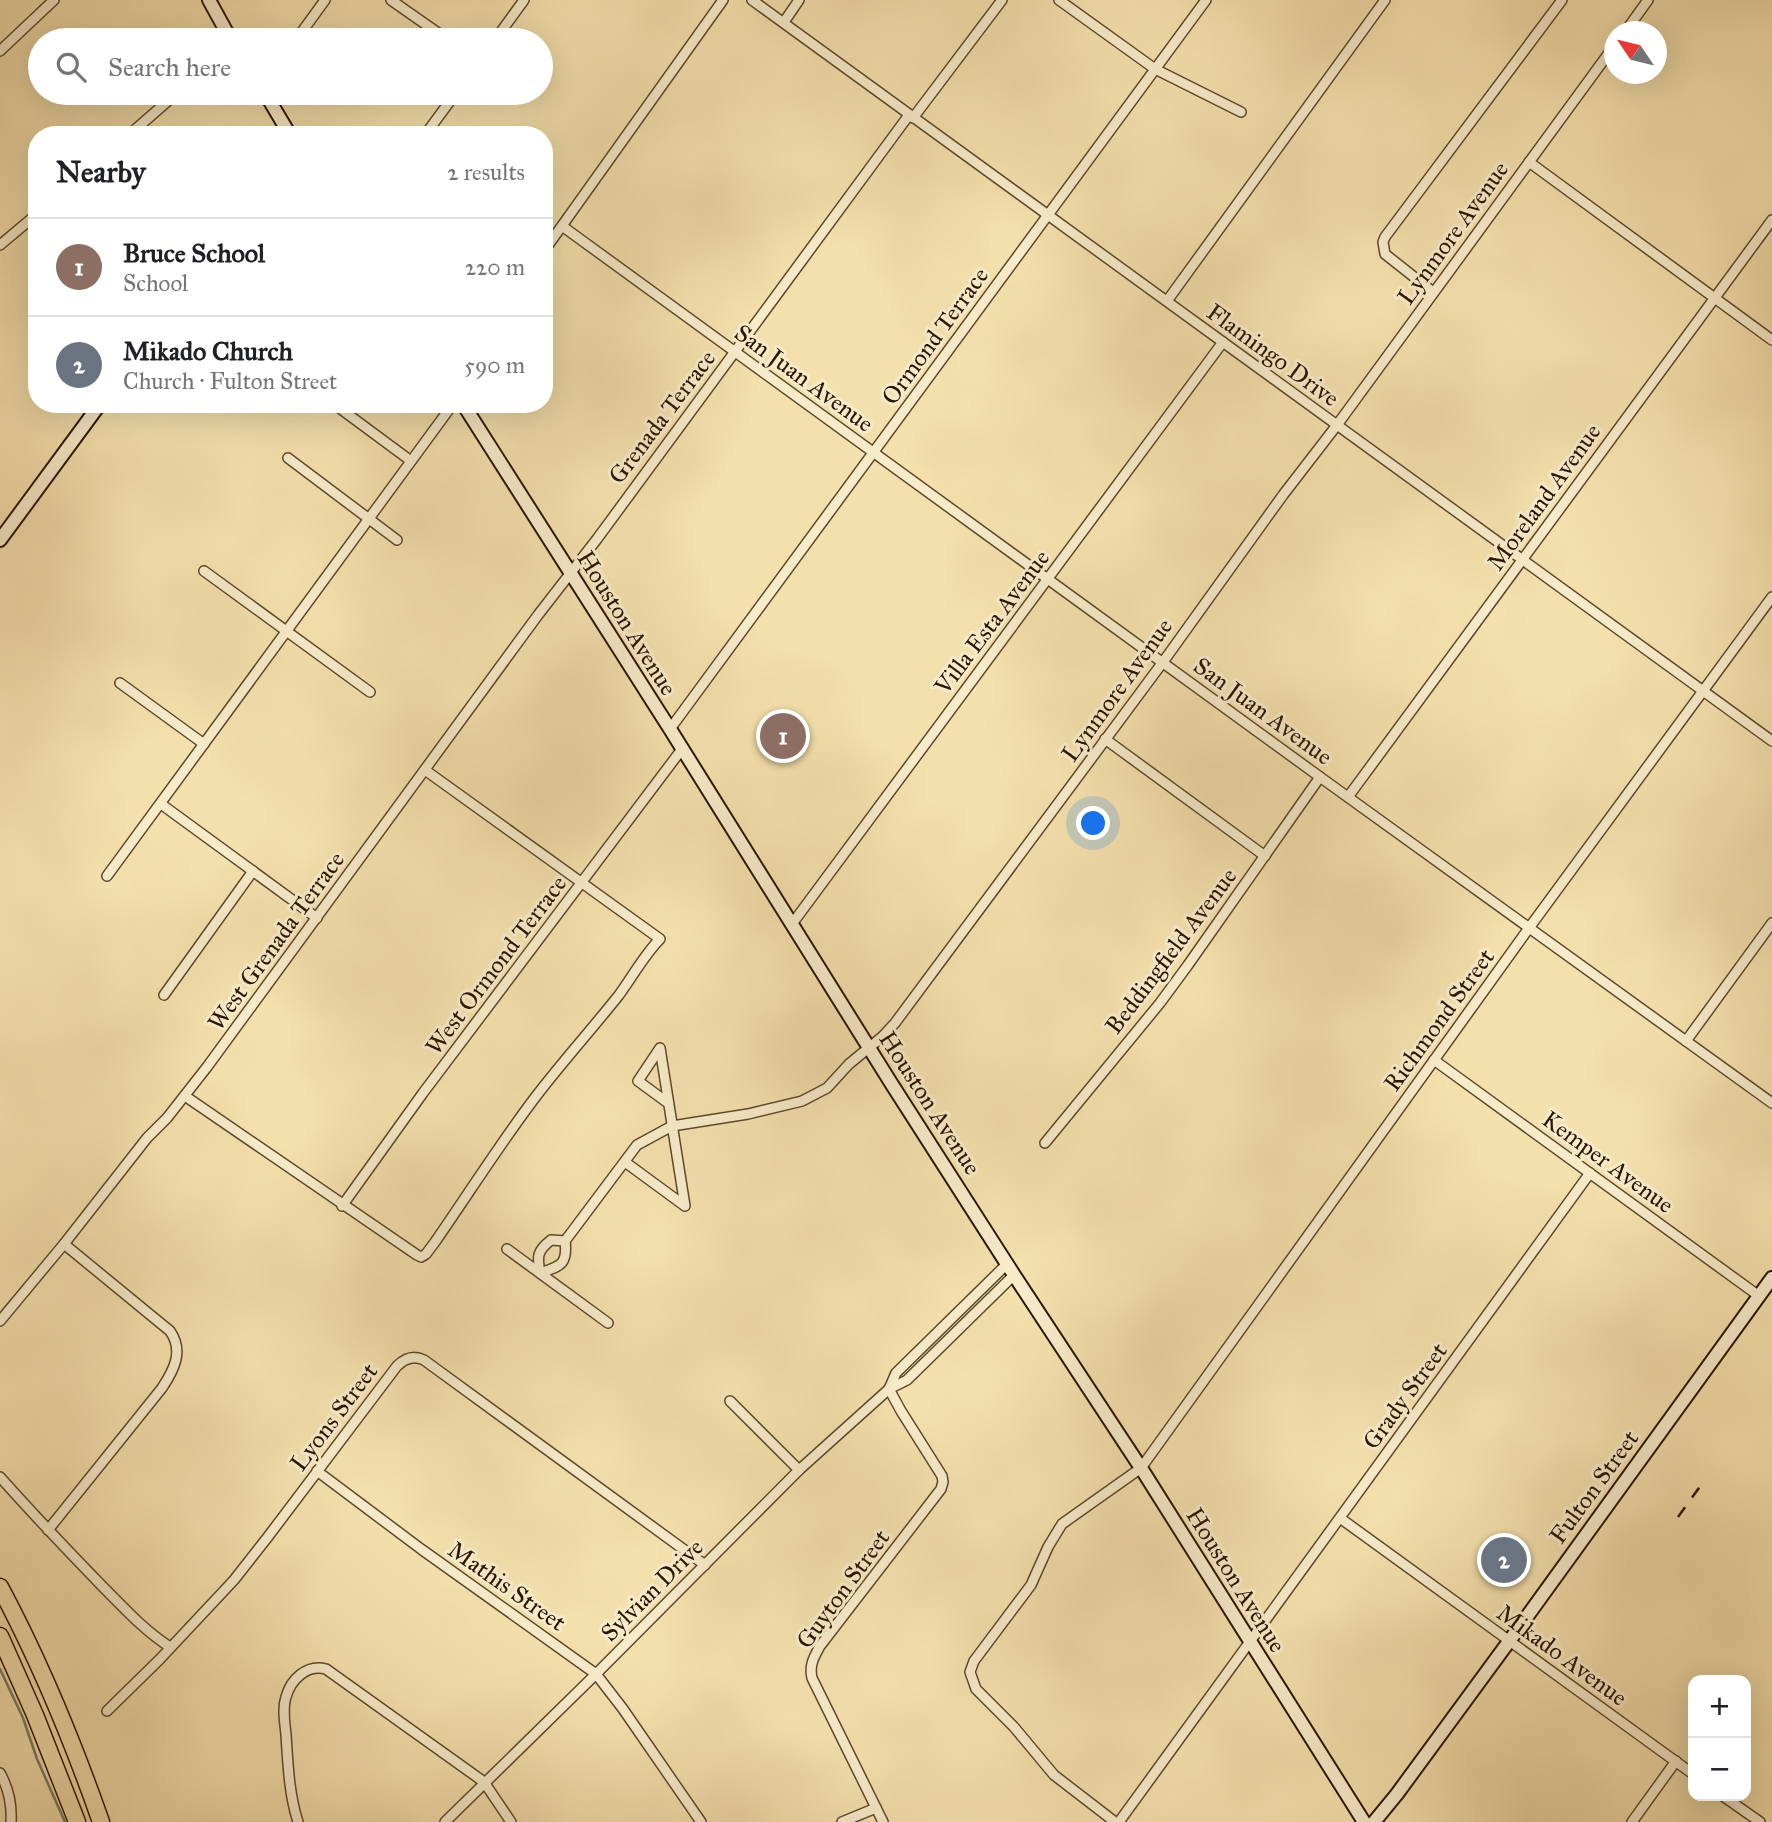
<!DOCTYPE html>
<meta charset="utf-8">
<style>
body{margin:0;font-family:"IM FELL Great Primer",serif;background:#f2f2f2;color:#202124}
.controls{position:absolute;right:21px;bottom:21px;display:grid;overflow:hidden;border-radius:14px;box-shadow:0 7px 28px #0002}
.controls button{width:63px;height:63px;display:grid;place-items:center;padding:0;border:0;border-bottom:2px solid #e0e0e0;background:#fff;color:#202124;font:35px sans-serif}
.compass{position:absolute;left:1604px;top:21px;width:63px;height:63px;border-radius:50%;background:#fff;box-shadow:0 7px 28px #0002;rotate:305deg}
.you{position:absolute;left:1094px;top:824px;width:24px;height:24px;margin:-18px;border:5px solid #fff;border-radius:50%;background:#1a73e8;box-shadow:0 0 0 10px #1a73e833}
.badge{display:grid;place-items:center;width:46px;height:46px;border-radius:50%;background:#8f2418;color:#fff;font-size:23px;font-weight:700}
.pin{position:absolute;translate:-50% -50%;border:4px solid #fff;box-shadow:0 2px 7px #0006}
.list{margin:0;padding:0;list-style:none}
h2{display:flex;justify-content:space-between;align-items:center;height:91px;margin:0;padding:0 28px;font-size:30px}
h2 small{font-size:23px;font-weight:400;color:#757577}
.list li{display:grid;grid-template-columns:46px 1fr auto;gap:21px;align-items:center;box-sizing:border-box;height:98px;padding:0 28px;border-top:2px solid #e0e0e0}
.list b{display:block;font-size:26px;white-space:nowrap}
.list p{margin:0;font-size:23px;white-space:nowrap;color:#757577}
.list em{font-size:23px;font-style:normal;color:#757577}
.icon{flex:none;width:38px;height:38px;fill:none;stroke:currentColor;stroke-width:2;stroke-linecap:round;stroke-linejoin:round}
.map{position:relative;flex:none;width:1772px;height:1822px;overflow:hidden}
.search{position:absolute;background:#fff;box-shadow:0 7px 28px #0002;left:28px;top:28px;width:525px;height:77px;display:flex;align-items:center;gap:18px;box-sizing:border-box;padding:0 24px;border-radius:38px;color:#757577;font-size:26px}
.panel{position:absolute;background:#fff;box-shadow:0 7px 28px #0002;left:28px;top:126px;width:525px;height:287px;border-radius:28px}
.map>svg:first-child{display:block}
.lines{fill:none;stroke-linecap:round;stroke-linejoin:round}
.stream{stroke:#71796b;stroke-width:2.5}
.street-casing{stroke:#5d482b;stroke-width:12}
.secondary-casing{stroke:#2b1500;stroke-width:16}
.highway-casing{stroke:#2b1500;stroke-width:19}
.street{stroke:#f8ebca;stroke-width:9}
.secondary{stroke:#f8ebca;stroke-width:12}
.highway{stroke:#f4e0ad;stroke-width:16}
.rail{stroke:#2b1500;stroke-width:2.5;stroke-dasharray:12 12;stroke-linecap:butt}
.labels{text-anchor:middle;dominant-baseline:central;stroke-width:6;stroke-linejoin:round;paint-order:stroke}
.street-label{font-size:24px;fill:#2b1500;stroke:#f8ebca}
</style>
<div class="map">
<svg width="1772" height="1822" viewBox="0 0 1772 1822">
<rect width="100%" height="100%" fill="#f4e0ad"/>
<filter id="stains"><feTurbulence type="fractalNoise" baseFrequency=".00286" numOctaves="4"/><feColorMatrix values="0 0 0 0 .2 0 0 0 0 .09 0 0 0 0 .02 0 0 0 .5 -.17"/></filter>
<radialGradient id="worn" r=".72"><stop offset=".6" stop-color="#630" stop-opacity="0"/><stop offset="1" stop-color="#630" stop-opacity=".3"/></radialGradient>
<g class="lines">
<polyline class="stream" points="0,1669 23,1718 37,1759 65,1822"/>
<g class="street-casing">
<g id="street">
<polyline points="391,0 448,40"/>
<polyline points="752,0 1772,741"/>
<polyline points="1059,0 1155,69 1241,112"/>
<polyline points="784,22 799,0"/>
<polyline points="1625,32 1648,0"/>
<polyline points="296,40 325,0"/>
<polyline points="495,40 524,0"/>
<polyline points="0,51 54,0"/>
<polyline points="913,118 1002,0"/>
<polyline points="129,135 177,93"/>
<polyline points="425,135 456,93"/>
<polyline points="1529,162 1772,340"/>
<polyline points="562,226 1320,777 1772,1103"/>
<polyline points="0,245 37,214"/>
<polyline points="544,251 723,0"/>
<polyline points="1433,292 1385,254 1383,242 1385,237 1562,0"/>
<polyline points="1167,301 1385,0"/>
<polyline points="334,404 411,461"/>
<polyline points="288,458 397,540"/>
<polyline points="204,571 370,692"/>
<polyline points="120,683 204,744"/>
<polyline points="670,729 1206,0"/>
<polyline points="1105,739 1265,856"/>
<polyline points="1348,797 1772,220"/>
<polyline points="161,804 317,918"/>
<polyline points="107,876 453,404"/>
<polyline points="792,924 1223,342"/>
<polyline points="164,995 253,871"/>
<polyline points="1686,1041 1772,923"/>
<polyline points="1434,1060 1759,1296"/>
<path d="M185 1096 417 1255 421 1257 426 1254 435 1242C469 1193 501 1142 537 1095 563 1061 592 1029 619 995 633 976 644 955 660 939L425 770"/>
<polyline points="1045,1143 1160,1003 1188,965 1320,777"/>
<polyline points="625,1162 685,1206 660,1048 638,1081 668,1103"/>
<polyline points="342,1206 423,1093 682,749"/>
<path d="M565 1241 551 1240C537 1251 537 1256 540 1273 560 1266 568 1265 565 1241L637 1145 672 1126 748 1114 802 1101 827 1088 849 1064 882 1037 895 1023 1163 662 1283 495 1337 425 1614 46"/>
<polyline points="507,1249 608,1323"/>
<polyline points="0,1321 64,1244 147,1138 167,1118 207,1067 538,615 597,539 909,115"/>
<polyline points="889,1389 896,1373 1007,1264"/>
<polyline points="730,1401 799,1470"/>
<polyline points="317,1471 421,1549 596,1674 623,1709 701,1822"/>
<path d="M0 1477C34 1515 69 1552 105 1589 126 1610 145 1631 170 1647"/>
<polyline points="1340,1518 1693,1774"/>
<path d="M48 1530 162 1388C174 1370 184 1351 170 1331L64 1244"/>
<path d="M107 1711 160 1659 234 1580 267 1538 397 1366C405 1358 414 1355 424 1360L705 1565"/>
<path d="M0 1773C9 1789 12 1804 11 1822"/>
<polyline points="1723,1796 1760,1822"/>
<path d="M298 1822C289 1794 288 1765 286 1735 285 1723 282 1709 286 1697 291 1679 307 1664 326 1669L484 1782 511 1822"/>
<polyline points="445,1822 596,1674 799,1470 889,1389 907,1380 1014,1275"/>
<polyline points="842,1822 876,1808"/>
<path d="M883 1822 812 1678C809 1665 814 1657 820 1646L941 1489 943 1482 942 1476 901 1411 889 1389"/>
<polyline points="1115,1822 1054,1775 1014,1727 976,1689 970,1672 974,1661 1031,1585 1048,1547 1062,1524 1141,1468 1529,928 1772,597"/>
<polyline points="1119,1822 1590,1173"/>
<polyline points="1632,1822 1676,1761"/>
</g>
</g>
<g class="secondary-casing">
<g id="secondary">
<polyline points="209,0 231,40"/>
<polyline points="265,93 290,135"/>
<polyline points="463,404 670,729 891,1083 1014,1275 1141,1468 1364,1822"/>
<polyline points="0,540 100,404"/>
<polyline points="1374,1822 1397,1794 1510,1640 1772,1278"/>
</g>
</g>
<g class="highway-casing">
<g id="highway">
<path d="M0 1587C40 1662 73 1742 101 1822"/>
<polyline points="0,1636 35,1715 77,1822"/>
</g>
</g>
<use href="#street" class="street"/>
<use href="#secondary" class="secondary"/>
<use href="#highway" class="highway"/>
<polyline class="rail" points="1678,1517 1704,1481"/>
</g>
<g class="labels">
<g class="street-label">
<text transform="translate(1453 233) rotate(-54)">Lynmore Avenue</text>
<text transform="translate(935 336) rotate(-54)">Ormond Terrace</text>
<text transform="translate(1273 355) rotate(36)">Flamingo Drive</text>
<text transform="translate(804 378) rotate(36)">San Juan Avenue</text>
<text transform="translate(662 417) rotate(-53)">Grenada Terrace</text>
<text transform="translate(1544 497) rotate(-54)">Moreland Avenue</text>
<text transform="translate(992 622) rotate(-53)">Villa Esta Avenue</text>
<text transform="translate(627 623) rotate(58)">Houston Avenue</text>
<text transform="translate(1117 690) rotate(-54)">Lynmore Avenue</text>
<text transform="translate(1263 711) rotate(36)">San Juan Avenue</text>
<text transform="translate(276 941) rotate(-54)">West Grenada Terrace</text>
<text transform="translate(1171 951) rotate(-53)">Beddingfield Avenue</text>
<text transform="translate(496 965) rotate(-53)">West Ormond Terrace</text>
<text transform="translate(1439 1020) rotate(-54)">Richmond Street</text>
<text transform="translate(930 1103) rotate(57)">Houston Avenue</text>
<text transform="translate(1608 1162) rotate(36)">Kemper Avenue</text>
<text transform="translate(1405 1396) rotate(-54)">Grady Street</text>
<text transform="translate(334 1417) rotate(-53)">Lyons Street</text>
<text transform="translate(1594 1487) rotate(-54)">Fulton Street</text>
<text transform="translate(1236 1580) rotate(58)">Houston Avenue</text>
<text transform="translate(507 1586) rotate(35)">Mathis Street</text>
<text transform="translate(843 1589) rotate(-54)">Guyton Street</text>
<text transform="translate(652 1590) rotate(-45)">Sylvian Drive</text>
<text transform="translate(1562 1655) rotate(36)">Mikado Avenue</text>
</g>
</g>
<rect width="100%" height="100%" filter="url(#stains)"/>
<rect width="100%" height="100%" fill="url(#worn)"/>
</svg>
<div class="controls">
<button>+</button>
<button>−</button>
</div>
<svg class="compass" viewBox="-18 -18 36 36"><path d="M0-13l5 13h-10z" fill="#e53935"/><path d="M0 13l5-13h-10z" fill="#757577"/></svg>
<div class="you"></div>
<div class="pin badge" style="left:783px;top:736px;background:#8d6e63">1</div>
<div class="pin badge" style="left:1504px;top:1560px;background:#6b7280">2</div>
<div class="search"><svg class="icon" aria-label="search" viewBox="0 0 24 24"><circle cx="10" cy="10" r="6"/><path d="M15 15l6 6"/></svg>Search here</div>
<section class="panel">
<h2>Nearby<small>2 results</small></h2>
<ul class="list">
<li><span class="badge" style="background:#8d6e63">1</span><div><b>Bruce School</b><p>School</p></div><em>220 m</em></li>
<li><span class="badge" style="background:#6b7280">2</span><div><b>Mikado Church</b><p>Church · Fulton Street</p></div><em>590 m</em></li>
</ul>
</section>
</div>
